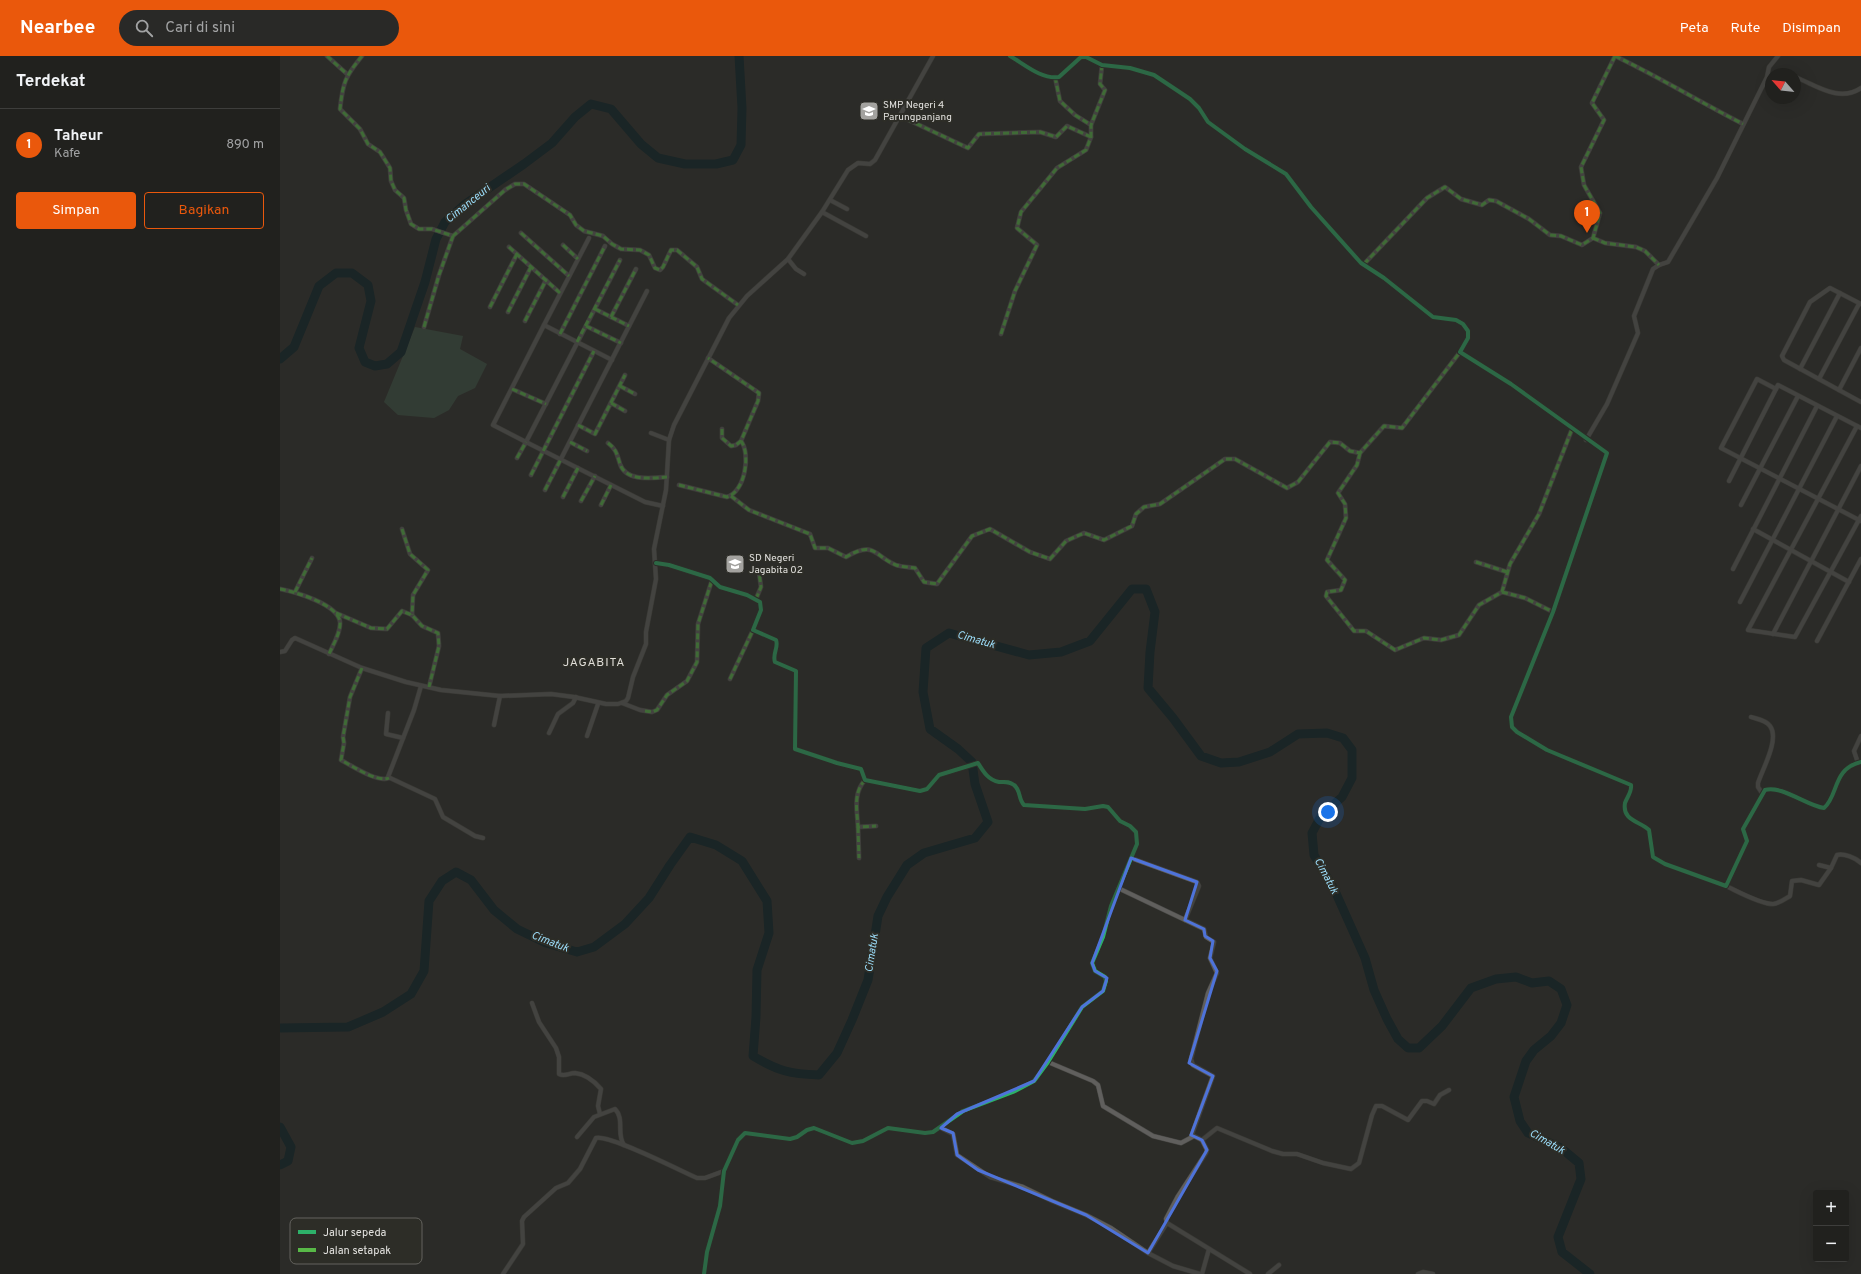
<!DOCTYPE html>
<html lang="id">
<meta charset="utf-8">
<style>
body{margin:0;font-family:Overpass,sans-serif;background:#292927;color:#f1f3f6}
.controls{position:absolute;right:12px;bottom:12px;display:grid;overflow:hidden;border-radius:4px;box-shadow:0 4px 16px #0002}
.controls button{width:36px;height:36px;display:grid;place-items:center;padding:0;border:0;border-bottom:1px solid #3e3e3c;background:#21211e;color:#f1f3f6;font:20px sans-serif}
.compass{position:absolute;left:1485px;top:12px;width:36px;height:36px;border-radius:50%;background:#21211e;box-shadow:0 4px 16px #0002;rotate:298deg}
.you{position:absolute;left:1048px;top:756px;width:14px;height:14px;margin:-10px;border:3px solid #fff;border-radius:50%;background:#1a73e8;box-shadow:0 0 0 6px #1a73e833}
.badge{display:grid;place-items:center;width:26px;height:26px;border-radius:50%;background:#ea580c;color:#fff;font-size:13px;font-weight:700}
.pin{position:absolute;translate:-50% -33px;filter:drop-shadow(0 1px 2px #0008)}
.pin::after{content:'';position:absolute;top:21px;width:14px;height:12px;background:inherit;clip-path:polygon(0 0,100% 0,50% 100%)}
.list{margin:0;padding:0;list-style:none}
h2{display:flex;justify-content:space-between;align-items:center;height:52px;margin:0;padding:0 16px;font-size:17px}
h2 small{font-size:13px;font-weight:400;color:#a2a3a4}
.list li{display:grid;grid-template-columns:26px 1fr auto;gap:12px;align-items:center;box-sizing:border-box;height:72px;padding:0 16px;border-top:1px solid #3e3e3c}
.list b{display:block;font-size:15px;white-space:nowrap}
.list p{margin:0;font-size:13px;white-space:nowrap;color:#a2a3a4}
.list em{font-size:13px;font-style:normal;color:#a2a3a4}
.actions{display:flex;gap:8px;padding:12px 16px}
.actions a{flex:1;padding:9px 0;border:1px solid #ea580c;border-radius:4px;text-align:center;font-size:14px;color:#ea580c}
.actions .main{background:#ea580c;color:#fff}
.icon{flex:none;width:22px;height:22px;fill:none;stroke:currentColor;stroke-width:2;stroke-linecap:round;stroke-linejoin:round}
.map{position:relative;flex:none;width:1581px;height:1218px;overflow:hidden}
header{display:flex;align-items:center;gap:24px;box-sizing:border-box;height:56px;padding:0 20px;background:#ea580c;color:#fff}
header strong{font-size:19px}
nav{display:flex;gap:22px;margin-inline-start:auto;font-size:14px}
.search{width:280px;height:36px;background:#292927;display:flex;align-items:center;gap:10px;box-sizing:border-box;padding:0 14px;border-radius:22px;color:#a2a3a4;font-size:15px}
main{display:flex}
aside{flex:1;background:#21211e}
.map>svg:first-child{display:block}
.green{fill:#3b5144}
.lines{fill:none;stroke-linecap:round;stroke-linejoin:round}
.river{stroke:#061d25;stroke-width:9}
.street-casing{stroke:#4a4a47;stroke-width:5}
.street{stroke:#605f5d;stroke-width:4}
.quiet{stroke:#58b947;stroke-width:3;stroke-dasharray:6 3;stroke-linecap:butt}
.cycleway-casing{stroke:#2d2d27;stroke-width:6}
.cycleway{stroke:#2db169;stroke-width:4}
.marked{fill:none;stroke:#4e73da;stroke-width:3;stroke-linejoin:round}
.labels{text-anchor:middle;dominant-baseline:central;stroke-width:4;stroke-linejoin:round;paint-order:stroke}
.poi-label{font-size:10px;fill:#e3e2df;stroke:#2d2d27;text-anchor:start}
.water-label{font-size:11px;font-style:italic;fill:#9bdcf9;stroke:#2d2d27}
.quarter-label{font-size:12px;letter-spacing:1px;fill:#e0ded8;stroke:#2d2d27}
.key{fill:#2d2d27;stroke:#64635e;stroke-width:1}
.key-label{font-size:11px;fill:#e3e2df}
</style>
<header>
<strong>Nearbee</strong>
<div class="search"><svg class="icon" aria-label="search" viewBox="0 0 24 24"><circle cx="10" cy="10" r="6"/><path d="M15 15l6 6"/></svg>Cari di sini</div>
<nav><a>Peta</a><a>Rute</a><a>Disimpan</a></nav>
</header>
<main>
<aside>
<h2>Terdekat<small></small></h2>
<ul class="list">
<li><span class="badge">1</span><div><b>Taheur</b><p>Kafe</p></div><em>890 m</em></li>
</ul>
<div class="actions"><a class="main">Simpan</a><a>Bagikan</a></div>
</aside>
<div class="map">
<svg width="1581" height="1218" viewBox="0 0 1581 1218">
<rect width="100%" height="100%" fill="#2c2c28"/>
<polygon class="green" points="135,271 183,280 180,293 207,308 195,332 178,340 169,354 154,362 118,359 104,346"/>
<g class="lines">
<g class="river">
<polyline points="0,303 14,291 39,230 56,217 72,217 88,229 91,245 79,292 85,306 95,310 107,308 121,296 145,226 156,183 165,166 184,149 244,108 272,87 295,61 311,48 331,53 361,88 378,102 405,108 436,108 453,104 461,89 462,52 459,0"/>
<path d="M0 972 68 971 103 956 131 938 144 915 149 845 162 825 176 816 191 824 214 854 237 873 266 887 297 896 314 891 345 868 369 842 390 809 410 781 436 789 462 805 487 845 489 877 477 914 476 961 473 1000C498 1015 510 1018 539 1019L557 997 572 964 588 924 598 860 607 841 627 809 644 797 695 782 708 766 695 728 692 706 678 693 650 673 643 636 646 592 669 577 749 599 781 596 810 585 852 533H866L875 556 870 596 868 632 893 662 921 700 941 707 959 706 990 696 1018 678 1047 677 1063 682 1072 694V722L1062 741 1041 760 1032 777 1034 799 1055 835 1085 902 1094 934 1107 963 1118 983 1128 992H1139L1162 970 1191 932 1216 923 1236 921 1252 927 1269 925 1281 933 1287 949 1281 967 1271 980 1254 994 1246 1005 1234 1041 1240 1065 1248 1077 1281 1092 1299 1107 1301 1123 1278 1181 1282 1196 1310 1218"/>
<polyline points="0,1071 11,1091 8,1105 0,1109"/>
</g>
<g class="street-casing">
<g id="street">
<polyline points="47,0 67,18"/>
<path d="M82 0C65 21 63 26 60 53L80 73 88 88 100 96 110 112 111 125 115 134 124 142 126 154 131 168 139 173H152L173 180 225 134 235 128H244L290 159 296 169 304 175 323 180 332 188 341 193 360 194 369 199 375 212 380 214 383 211 391 194H397L417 211 422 223 458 249"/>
<path d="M730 0C744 8 762 24 779 21L801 1H806L822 9 850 12 874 19 910 43 919 52 928 66 965 93 1006 118 1031 151 1081 207 1104 222 1153 261 1176 264 1183 268 1188 275V282L1180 296 1231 328 1327 397 1273 556 1231 661 1232 671 1237 676 1267 694 1351 729C1352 736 1347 741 1345 747 1342 765 1360 765 1369 774L1373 801 1385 808 1446 830 1467 785 1463 773 1485 734C1502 729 1527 750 1544 752 1559 739 1552 713 1581 706"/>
<path d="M1335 0C1379 21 1420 46 1463 68"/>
<polyline points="775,21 780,45 795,59 811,69"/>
<path d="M1515 21C1536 29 1559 47 1581 32"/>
<polyline points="620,60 688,92 699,78 760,76 776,81 787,70 811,81"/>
<polyline points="550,144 567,153"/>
<polyline points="542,156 586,180"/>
<polyline points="241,177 289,220"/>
<polyline points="309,182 264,269 332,304"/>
<polyline points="1313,182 1325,187 1356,191 1365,195 1379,209"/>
<polyline points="283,189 298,203"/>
<polyline points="229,191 280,237"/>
<polyline points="508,203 516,213 524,218"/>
<polyline points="340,204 246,386 365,446 383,450"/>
<polyline points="1084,208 1147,142 1165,131 1181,143 1202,149 1209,144 1216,145 1249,163 1270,179 1281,180 1302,189 1313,182 1320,157 1304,129 1301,111 1324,64 1312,47 1335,0"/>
<polyline points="1581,248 1550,232 1530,246 1502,300 1504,304 1581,346"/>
<polyline points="210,251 237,198"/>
<polyline points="315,253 349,270"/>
<polyline points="228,256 251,211"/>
<polyline points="331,261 356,213"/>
<polyline points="245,265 266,224"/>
<polyline points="306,270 341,287"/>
<polyline points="144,271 159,219 173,180"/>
<polyline points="280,278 325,190"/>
<polyline points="721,278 735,235 757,189 737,172 741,156 777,112 806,94 811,81 811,69 825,34 820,28 822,9"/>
<polyline points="1520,313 1560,237"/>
<polyline points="1539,323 1579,248"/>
<polyline points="340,330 355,338"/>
<polyline points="232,333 266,348"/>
<polyline points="1496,333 1477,323 1441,392 1581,465"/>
<polyline points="1559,334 1581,292"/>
<polyline points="331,347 345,355"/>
<polyline points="298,369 315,378 345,319"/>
<polyline points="1577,370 1468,574 1515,581 1581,460"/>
<polyline points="442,373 442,382 451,390 456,389 461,385"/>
<polyline points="371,377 389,384"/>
<polyline points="1306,384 1327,348 1358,277 1354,260 1373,213 1379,209 1388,206 1437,122 1487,21 1489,11 1498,0"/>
<polyline points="290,386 307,395"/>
<path d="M328 387C336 393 337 398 340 408 346 426 372 422 387 421"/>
<polyline points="1080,397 1077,409 1058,437 1065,448 1066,462 1047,504 1065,524 1061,534 1047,536 1046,540 1074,575 1086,575 1115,594 1144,582 1161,584 1179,579 1199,549 1222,536 1230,508 1259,458 1292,373"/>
<polyline points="237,402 246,386 213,369 264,269"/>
<polyline points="251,419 314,295"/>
<polyline points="1449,425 1498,329 1581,372"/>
<path d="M399 429 447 441C465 436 471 398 461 385L478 345 479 337 428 302"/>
<polyline points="265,434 367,235"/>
<path d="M451 440 469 454 530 478 535 492H548L566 501C595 484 594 500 616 509 622 511 629 511 635 512L644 526 657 528 692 480 710 473 750 496 770 503 786 485 804 477 824 484 852 470 856 458 864 451 880 448 945 403H955L1007 432 1018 426 1050 386 1060 387 1070 395 1080 397 1104 370 1122 372 1180 296"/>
<polyline points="283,441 298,412"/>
<polyline points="301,445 315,420"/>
<polyline points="321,449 331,429"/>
<polyline points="1461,449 1518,340"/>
<polyline points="122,473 130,498 148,514 133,539 132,559"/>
<polyline points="1473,473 1569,526"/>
<polyline points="1196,506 1227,516"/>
<path d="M376 507 389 509 430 522 440 531 467 539 480 546 481 554 473 574 496 584C499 591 492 598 495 606L516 615 515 693 557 707 581 713 585 724 640 735 647 733 659 719 698 707C703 715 708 724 719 726 725 726 729 725 734 729 741 734 738 743 744 749L805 753 823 750 828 751 840 765 850 770 856 776 857 788 831 850 823 881 812 907 815 915 825 921 826 925 823 935 802 951 768 1006 754 1025 733 1036 683 1055 653 1076 645 1077 608 1072 583 1085 572 1087 534 1072 527 1074 517 1081 510 1083 465 1077 458 1084 444 1115 440 1150 427 1196 424 1218"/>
<polyline points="1453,513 1537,350"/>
<path d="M0 533C15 536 58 548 60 566 61 576 53 589 49 598"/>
<polyline points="15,536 32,502"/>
<polyline points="1222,536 1245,542 1273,556"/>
<polyline points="476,543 481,531 479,516"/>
<polyline points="1460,546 1557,360"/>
<polyline points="56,557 91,572 107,573 122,555 132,559 142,570 158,577 159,590 149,631"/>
<polyline points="1493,578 1581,410"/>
<polyline points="1537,585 1581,503"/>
<polyline points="0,596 5,595 12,584 15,582 82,612 126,626 161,634 220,640 271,638 294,641 326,648 338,648 346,645 348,642 353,621 366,588 366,576 376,523 374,493 386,434 389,384 394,369 449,262 467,240 508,203 542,156 568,114 578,107 590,108 595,104 653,0"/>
<path d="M82 612 70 641 63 681 64 687 61 704C72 710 98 727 109 722"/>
<polyline points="450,623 473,574"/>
<polyline points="141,630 134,654 108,721 155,743 163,761 195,780 203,782"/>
<polyline points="342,647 360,654 372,656 377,654 387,639 407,625 417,606 418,568 432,524"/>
<polyline points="108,657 106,678 123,682"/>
<path d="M1471 661C1477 663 1486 664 1490 670 1500 683 1482 714 1478 727V731L1482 737"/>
<polyline points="214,669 220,640"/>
<polyline points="269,677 278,658 293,647 296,641"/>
<polyline points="307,680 318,648"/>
<polyline points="1578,707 1574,695 1581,680"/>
<path d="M585 724C573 737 577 754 578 771L596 770"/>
<polyline points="578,771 579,802"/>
<polyline points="851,802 917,826 919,830 905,864"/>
<path d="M1539 809 1551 812 1557 799C1564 797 1576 802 1581 807"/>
<path d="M1446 830C1457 835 1480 848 1493 848 1498 848 1505 843 1510 840L1512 825 1521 824 1539 829 1551 812"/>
<polyline points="838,832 924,873 926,881 934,886 930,902 937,917 928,937 911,1003 913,1009 933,1020 911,1081"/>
<path d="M252 947 259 966 276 992 279 1001V1018C285 1021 289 1017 295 1017 305 1018 315 1026 321 1033L318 1050 320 1058"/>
<polyline points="768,1006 813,1025 818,1029 823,1050 873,1080 901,1087 914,1080 922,1084 927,1094 926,1097 898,1140 886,1163 887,1167 970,1218"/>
<polyline points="661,1072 673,1078 677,1099 710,1121 743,1131 772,1145 806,1159 831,1172 868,1197 893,1210 920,1218"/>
<path d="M297 1081 314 1061 335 1053C345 1063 336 1078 344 1089"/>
<polyline points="922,1084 937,1072 992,1095 1003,1098 1017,1098 1043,1107 1071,1113 1079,1107 1092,1059 1096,1050 1102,1050 1128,1064 1142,1045 1147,1045 1154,1048 1160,1039 1169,1034"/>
<polyline points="868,1197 887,1167"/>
<path d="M223 1218 243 1188 242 1165 244 1161 276 1132 288 1127 300 1113 316 1082C329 1078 401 1115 417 1122H425L444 1115"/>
<polyline points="922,1218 929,1193"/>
<polyline points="988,1218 999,1209"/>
<polyline points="1138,1218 1143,1216 1153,1218"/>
</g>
</g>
<use href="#street" class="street"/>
<g class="quiet">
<polyline points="47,0 67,18"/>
<path d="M82 0C65 21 63 26 60 53L80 73 88 88 100 96 110 112 111 125 115 134 124 142 126 154 131 168 139 173H152L173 180 225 134 235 128H244L290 159 296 169 304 175 323 180 332 188 341 193 360 194 369 199 375 212 380 214 383 211 391 194H397L417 211 422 223 458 249"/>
<path d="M1335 0C1379 21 1420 46 1463 68"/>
<polyline points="775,21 780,45 795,59 811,69"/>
<polyline points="620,60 688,92 699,78 760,76 776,81 787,70 811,81"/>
<polyline points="241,177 289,220"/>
<polyline points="1313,182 1325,187 1356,191 1365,195 1379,209"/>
<polyline points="283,189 298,203"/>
<polyline points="229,191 280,237"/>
<polyline points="1084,208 1147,142 1165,131 1181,143 1202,149 1209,144 1216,145 1249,163 1270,179 1281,180 1302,189 1313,182 1320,157 1304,129 1301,111 1324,64 1312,47 1335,0"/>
<polyline points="210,251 237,198"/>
<polyline points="315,253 349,270"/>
<polyline points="228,256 251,211"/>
<polyline points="331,261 356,213"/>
<polyline points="245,265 266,224"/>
<polyline points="306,270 341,287"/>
<polyline points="144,271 159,219 173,180"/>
<polyline points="280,278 325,190"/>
<polyline points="721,278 735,235 757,189 737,172 741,156 777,112 806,94 811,81 811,69 825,34 820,28 822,9"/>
<polyline points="297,286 340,204"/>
<polyline points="340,330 355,338"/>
<polyline points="232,333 266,348"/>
<polyline points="331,347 345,355"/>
<polyline points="298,369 315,378 345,319"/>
<polyline points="442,373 442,382 451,390 456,389 461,385"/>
<polyline points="290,386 307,395"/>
<path d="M328 387C336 393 337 398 340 408 346 426 372 422 387 421"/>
<polyline points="1080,397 1077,409 1058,437 1065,448 1066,462 1047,504 1065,524 1061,534 1047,536 1046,540 1074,575 1086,575 1115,594 1144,582 1161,584 1179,579 1199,549 1222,536 1230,508 1259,458 1292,373"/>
<polyline points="237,402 246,386"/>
<polyline points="251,419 314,295"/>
<path d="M399 429 447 441C465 436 471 398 461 385L478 345 479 337 428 302"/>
<polyline points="265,434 281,403"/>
<path d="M451 440 469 454 530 478 535 492H548L566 501C595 484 594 500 616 509 622 511 629 511 635 512L644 526 657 528 692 480 710 473 750 496 770 503 786 485 804 477 824 484 852 470 856 458 864 451 880 448 945 403H955L1007 432 1018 426 1050 386 1060 387 1070 395 1080 397 1104 370 1122 372 1180 296"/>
<polyline points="283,441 298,412"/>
<polyline points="301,445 315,420"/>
<polyline points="321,449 331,429"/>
<polyline points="122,473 130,498 148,514 133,539 132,559"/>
<polyline points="1196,506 1227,516"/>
<path d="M0 533C15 536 58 548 60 566 61 576 53 589 49 598"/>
<polyline points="15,536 32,502"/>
<polyline points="1222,536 1245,542 1273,556"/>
<polyline points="476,543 481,531 479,516"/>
<polyline points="56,557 91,572 107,573 122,555 132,559 142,570 158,577 159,590 149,631"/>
<path d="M82 612 70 641 63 681 64 687 61 704C72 710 98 727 109 722"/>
<polyline points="450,623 473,574"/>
<polyline points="365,655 372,656 377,654 387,639 407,625 417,606 418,568 432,524"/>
<path d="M585 724C573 737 577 754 578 771L596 770"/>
<polyline points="578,771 579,802"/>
</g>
<g class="cycleway-casing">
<g id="cycleway">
<path d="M730 0C744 8 762 24 779 21L801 1H806L822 9 850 12 874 19 910 43 919 52 928 66 965 93 1006 118 1031 151 1081 207 1104 222 1153 261 1176 264 1183 268 1188 275V282L1180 296 1231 328 1327 397 1273 556 1231 661 1232 671 1237 676 1267 694 1351 729C1352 736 1347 741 1345 747 1342 765 1360 765 1369 774L1373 801 1385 808 1446 830 1467 785 1463 773 1485 734C1502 729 1527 750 1544 752 1559 739 1552 713 1581 706"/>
<path d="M376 507 389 509 430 522 440 531 467 539 480 546 481 554 473 574 496 584C499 591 492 598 495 606L516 615 515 693 557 707 581 713 585 724 640 735 647 733 659 719 698 707C703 715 708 724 719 726 725 726 729 725 734 729 741 734 738 743 744 749L805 753 823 750 828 751 840 765 850 770 856 776 857 788 831 850 823 881 812 907 815 915 825 921 826 925 823 935 802 951 768 1006 754 1025 733 1036 683 1055 653 1076 645 1077 608 1072 583 1085 572 1087 534 1072 527 1074 517 1081 510 1083 465 1077 458 1084 444 1115 440 1150 427 1196 424 1218"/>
</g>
</g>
<use href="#cycleway" class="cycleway"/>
</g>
<path d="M0 0H1581V1218H0ZM851 802 917 826 905 864 924 873 925 880 933 885 930 902 937 915 909 1007 933 1020 911 1079 922 1084 927 1094 868 1197 806 1159 698 1114 677 1099 673 1077 661 1072 677 1058 754 1025 802 951 823 935 827 922 815 915 812 907Z" fill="#2c2c28" fill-opacity=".55" fill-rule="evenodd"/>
<path class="marked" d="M851 802 917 826 905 864 924 873 925 880 933 885 930 902 937 915 909 1007 933 1020 911 1079 922 1084 927 1094 868 1197 806 1159 698 1114 677 1099 673 1077 661 1072 677 1058 754 1025 802 951 823 935 827 922 815 915 812 907Z"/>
<defs>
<g id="school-square" transform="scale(1)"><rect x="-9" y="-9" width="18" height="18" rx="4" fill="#a3a29f" stroke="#2d2d27"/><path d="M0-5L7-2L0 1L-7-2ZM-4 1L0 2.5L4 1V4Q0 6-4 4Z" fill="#fff"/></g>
</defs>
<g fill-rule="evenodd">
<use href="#school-square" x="589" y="55"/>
<use href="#school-square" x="455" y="508"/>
</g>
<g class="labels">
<g class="poi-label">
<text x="603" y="49">SMP Negeri 4<tspan x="603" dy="12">Parungpanjang</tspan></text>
<text x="469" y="502">SD Negeri<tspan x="469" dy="12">Jagabita 02</tspan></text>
</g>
<g class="water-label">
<text transform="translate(188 148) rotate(-39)">Cimanceuri</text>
<text transform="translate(696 584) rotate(16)">Cimatuk</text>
<text transform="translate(1046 820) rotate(62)">Cimatuk</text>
<text transform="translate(270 886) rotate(21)">Cimatuk</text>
<text transform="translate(592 897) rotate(-81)">Cimatuk</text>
<text transform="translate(1267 1086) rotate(30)">Cimatuk</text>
</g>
<g class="quarter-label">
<text x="314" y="607">JAGABITA</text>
</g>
</g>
<rect x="10" y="1162" width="132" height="46" rx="6" class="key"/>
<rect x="18" y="1174" width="18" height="4" fill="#2db169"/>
<rect x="18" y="1192" width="18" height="4" fill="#58b947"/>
<g class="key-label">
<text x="43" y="1180">Jalur sepeda</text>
<text x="43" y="1198">Jalan setapak</text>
</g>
</svg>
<div class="controls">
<button>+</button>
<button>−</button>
</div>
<svg class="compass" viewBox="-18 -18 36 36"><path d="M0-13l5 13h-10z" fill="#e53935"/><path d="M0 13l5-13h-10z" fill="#a2a3a4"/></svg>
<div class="you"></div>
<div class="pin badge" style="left:1307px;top:177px">1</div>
</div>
</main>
